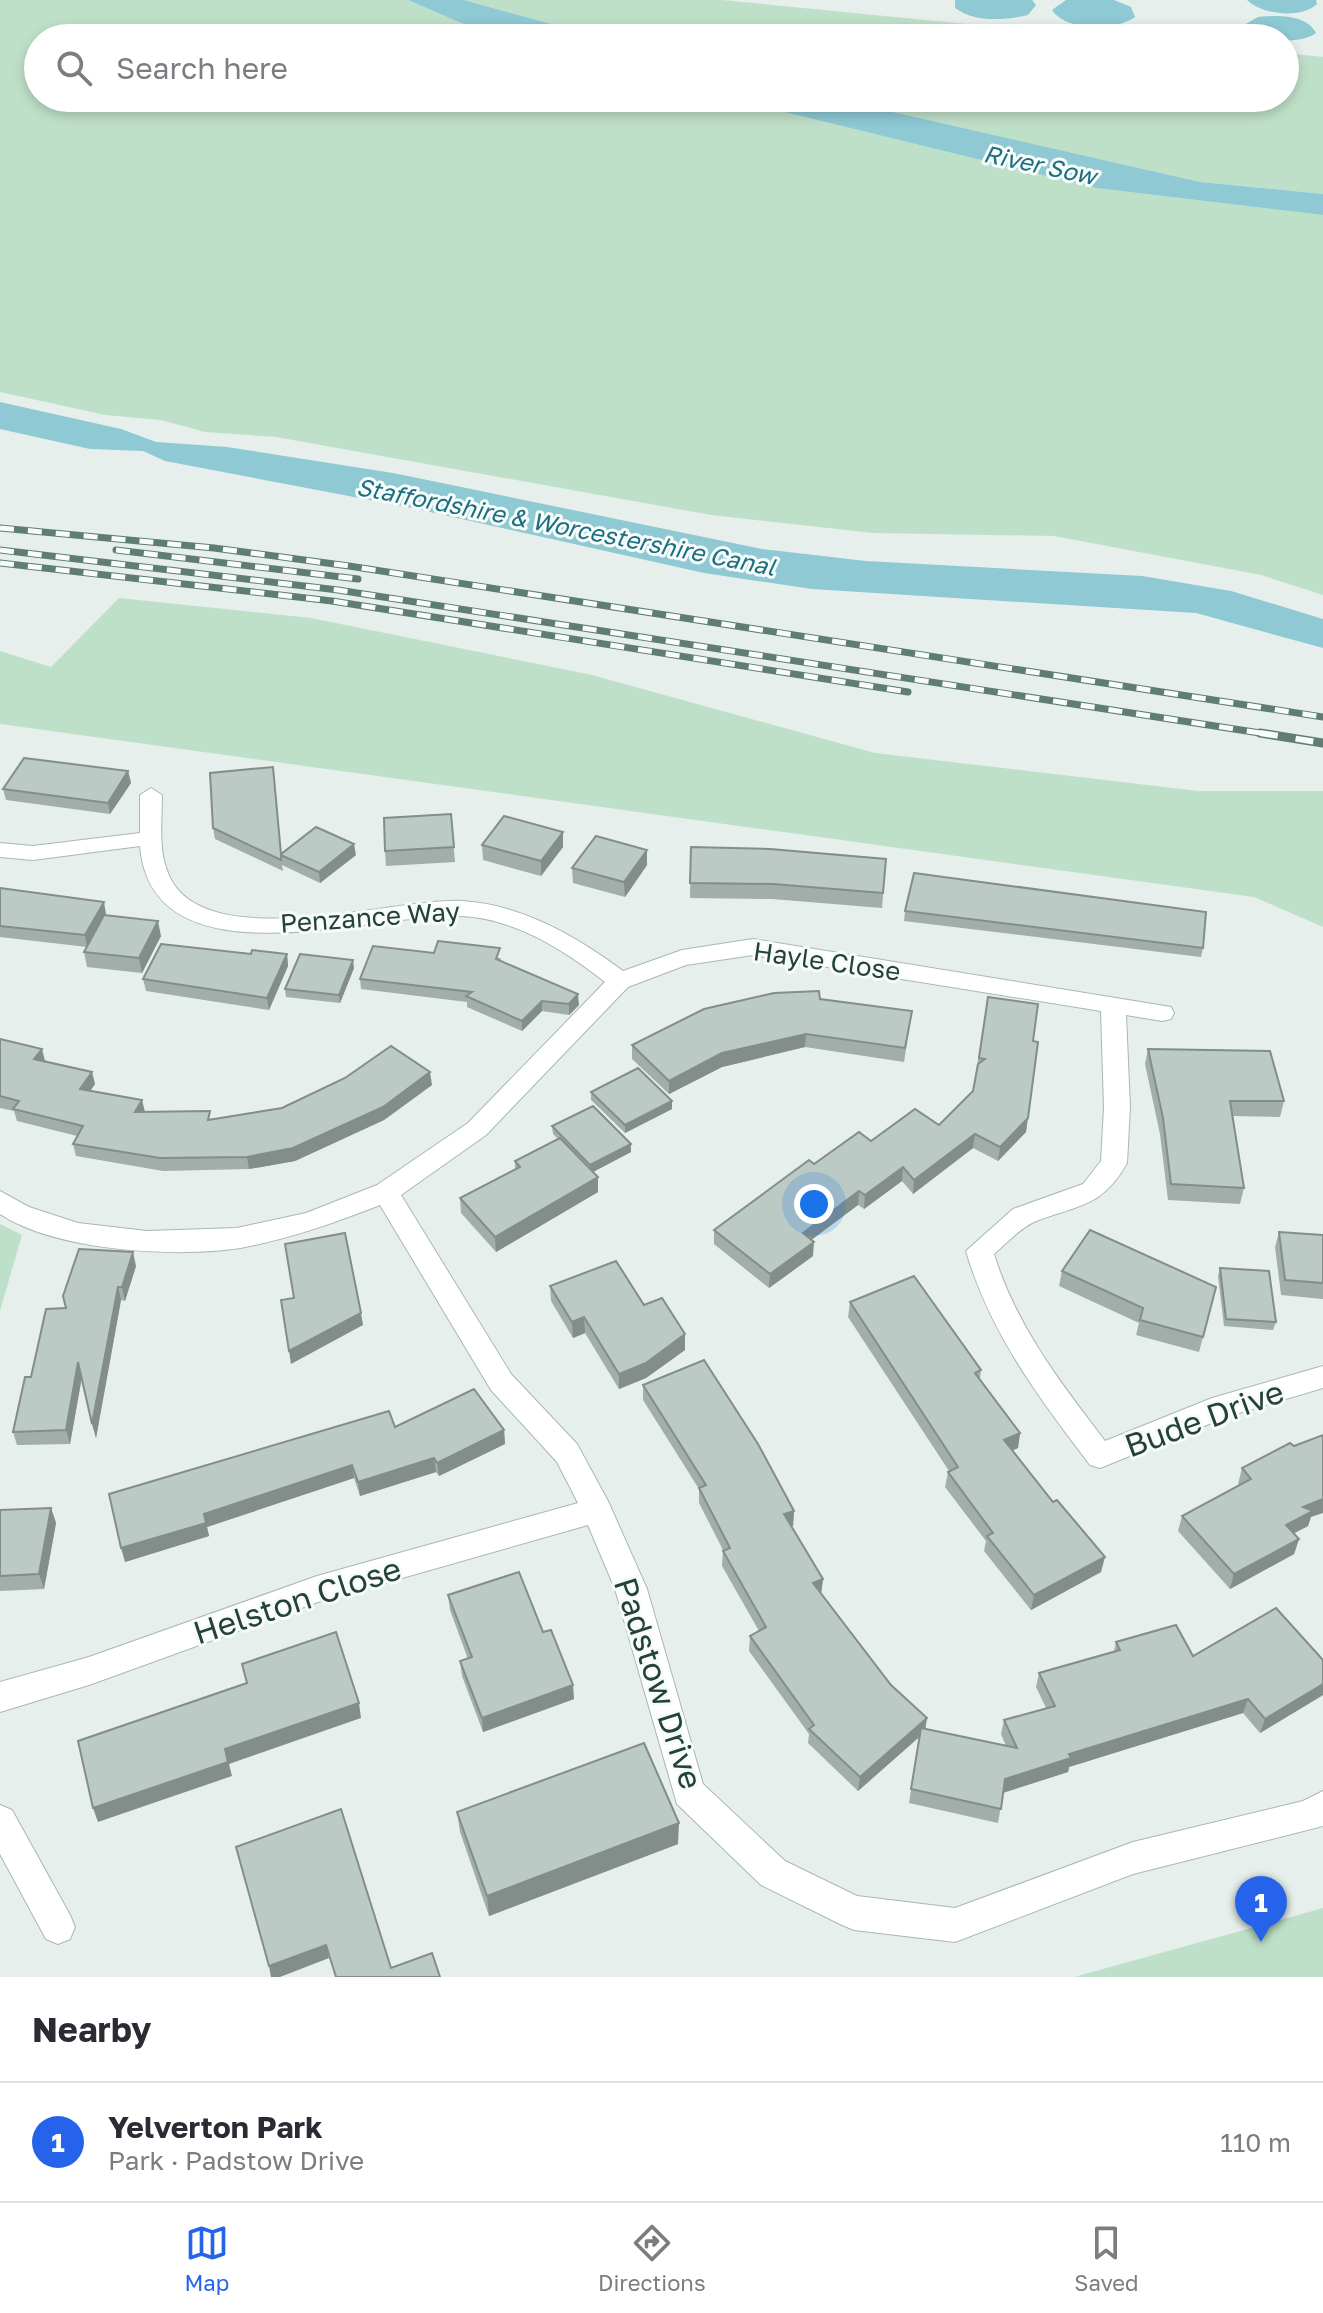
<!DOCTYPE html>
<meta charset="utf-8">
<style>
body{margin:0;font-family:"Golos Text",sans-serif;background:#f2f2f3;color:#2b2b33}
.you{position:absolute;left:814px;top:1204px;width:28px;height:28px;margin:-20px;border:6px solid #fff;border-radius:50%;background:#1a73e8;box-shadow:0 0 0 12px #1a73e833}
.badge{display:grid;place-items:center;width:52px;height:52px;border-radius:50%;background:#2563eb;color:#fff;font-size:26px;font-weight:700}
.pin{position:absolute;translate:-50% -66px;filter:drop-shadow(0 2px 4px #0008)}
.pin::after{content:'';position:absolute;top:42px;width:28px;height:24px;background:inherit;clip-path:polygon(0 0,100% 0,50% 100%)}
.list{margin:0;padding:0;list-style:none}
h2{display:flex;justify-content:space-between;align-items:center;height:104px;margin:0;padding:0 32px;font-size:34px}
h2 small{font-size:26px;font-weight:400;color:#7c7c81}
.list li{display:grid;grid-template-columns:52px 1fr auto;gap:24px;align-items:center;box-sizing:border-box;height:120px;padding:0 32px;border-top:2px solid #e1e1e2}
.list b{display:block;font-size:30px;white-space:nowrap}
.list p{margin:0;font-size:26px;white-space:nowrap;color:#7c7c81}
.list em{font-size:26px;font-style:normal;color:#7c7c81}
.icon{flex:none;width:44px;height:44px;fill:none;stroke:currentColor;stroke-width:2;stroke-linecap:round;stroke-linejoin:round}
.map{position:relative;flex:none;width:1323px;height:1977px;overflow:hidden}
.search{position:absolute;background:#fff;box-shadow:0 4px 12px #0003;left:24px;right:24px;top:24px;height:88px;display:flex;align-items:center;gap:20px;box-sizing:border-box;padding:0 28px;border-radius:44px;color:#7c7c81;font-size:30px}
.sheet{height:224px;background:#fff}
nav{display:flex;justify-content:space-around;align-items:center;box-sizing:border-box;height:112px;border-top:2px solid #e1e1e2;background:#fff;font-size:22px;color:#7c7c81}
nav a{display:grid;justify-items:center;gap:4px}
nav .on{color:#2563eb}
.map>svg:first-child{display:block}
.green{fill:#bfe0c8}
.water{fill:#8ec9d4}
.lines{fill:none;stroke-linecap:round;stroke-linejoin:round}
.street-casing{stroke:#a8b8b2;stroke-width:2}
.street{fill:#fff;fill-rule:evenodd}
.rail-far1-casing{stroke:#5f7d75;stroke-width:7}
.rail-casing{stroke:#5f7d75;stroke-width:9}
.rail-far1{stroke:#f7fbf9;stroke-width:5;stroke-dasharray:14;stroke-linecap:butt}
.rail{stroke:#f7fbf9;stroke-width:6;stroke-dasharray:18;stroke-linecap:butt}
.wall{fill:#a1aea9}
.shaded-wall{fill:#838d89}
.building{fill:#bbcac4;stroke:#838d89;stroke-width:2}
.labels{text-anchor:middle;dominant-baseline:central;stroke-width:6;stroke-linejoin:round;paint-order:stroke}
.far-water-label{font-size:24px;font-style:italic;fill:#1c6f80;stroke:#f7fbf9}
.street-label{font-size:26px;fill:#24423a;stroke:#f7fbf9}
.near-street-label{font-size:32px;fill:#24423a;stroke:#f7fbf9}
</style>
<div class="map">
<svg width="1323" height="1977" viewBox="0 0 1323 1977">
<rect width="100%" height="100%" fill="#e6efeb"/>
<g class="green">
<polygon points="0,0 408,0 461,23 510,38 38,38 38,98 727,98 1096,188 1323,215 1323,595 1261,575 1054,536 873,533 711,515 276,437 205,432 161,420 105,415 0,392"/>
<polygon points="464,0 722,0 1109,38 602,38"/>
<polygon points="1285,53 1323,57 1323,194 1200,182 832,98 1285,98"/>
<polygon points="119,598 311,618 592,675 875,753 1198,791 1323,791 1323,927 1254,897 0,724 0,651 51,667"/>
<polygon points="0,1224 22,1235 0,1311"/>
<polygon points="1323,1908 1323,1977 1074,1977"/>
</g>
<g class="water">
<polygon points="408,0 464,0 602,38 510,38 461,23"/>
<path d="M955 0H1032L1036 5 1028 15C1004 20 976 23 955 8Z"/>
<path d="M1066 0H1114L1131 7 1135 17C1116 31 1067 32 1052 10Z"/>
<path d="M1247 0H1316L1317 4C1301 19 1263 15 1247 0Z"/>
<path d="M1258 17C1277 15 1306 14 1316 33 1301 45 1254 43 1244 25Z"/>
<polygon points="727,98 832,98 1200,182 1323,194 1323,215 1096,188"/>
<polygon points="0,402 121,429 156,442 227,447 393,473 762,549 866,561 1142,576 1231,591 1323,619 1323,648 1196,613 812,589 704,573 412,508 165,461 143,451 90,449 0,429"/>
</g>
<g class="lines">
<g class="street-casing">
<g id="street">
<path d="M151 788 162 795C162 821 158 849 168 873 201 958 396 897 463 901 522 905 576 936 623 971L682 950 753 939 1171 1007 1174 1013 1171 1019 1162 1021 1126 1015 1130 1107 1127 1163C1102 1208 1077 1205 1034 1222 1020 1228 1006 1244 994 1254 1016 1326 1060 1382 1105 1441L1212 1398 1323 1366V1388L1229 1416 1100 1468 1090 1465C1039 1398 990 1333 966 1251L1013 1209 1083 1184 1101 1161 1104 1107 1101 1011 753 955 686 965 628 987 486 1135 401 1195 511 1374 577 1444 608 1501 647 1589 703 1784 785 1861 857 1896 955 1908 1133 1842 1303 1801 1323 1791V1826L1133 1874 955 1942 854 1930 842 1925 761 1885 677 1804 615 1589 588 1525 318 1602 89 1685 0 1712V1682L89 1657 317 1576 578 1503 557 1462 491 1390 380 1205C334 1223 289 1239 240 1248 175 1258 56 1251 0 1214V1191L29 1207 78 1223 147 1231 237 1228 306 1213 377 1185 468 1123 605 982C564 950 516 919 462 916 378 911 152 989 140 846L33 860 0 857V843L33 846 140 833V795Z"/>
<polygon points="0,1805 12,1810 70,1915 75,1927 70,1939 58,1944 46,1939 0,1854"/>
</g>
</g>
<use href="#street" class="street"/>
<g class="rail-far1-casing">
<g id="rail-far1">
<polyline points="0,528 214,548 349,566 1323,717"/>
<polyline points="0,550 338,590 1273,735"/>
<polyline points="116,550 358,579"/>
<polyline points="0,563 332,601 908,692"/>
</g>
</g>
<g class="rail-casing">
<polyline id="rail" points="1260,733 1323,743"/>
</g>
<use href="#rail-far1" class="rail-far1"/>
<use href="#rail" class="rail"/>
</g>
<g class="wall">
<polygon points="128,771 131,783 110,814 6,800 3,789"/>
<polygon points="451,814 455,862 386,866 385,851"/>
<polygon points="213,828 281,854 356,855 320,883 282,865 283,871 215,839"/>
<polygon points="563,832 563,847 541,876 483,860 482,845"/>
<polygon points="691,847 886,859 882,908 772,899 690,898"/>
<polygon points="647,850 647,865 625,897 573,883 572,868"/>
<polygon points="0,888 106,914 105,915 161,936 142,973 87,967 84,952 87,947 0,937"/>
<polygon points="905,911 1203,948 1201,957 904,921"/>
<polygon points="434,953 501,958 500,961 579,1005 569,1015 542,1011 522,1031 467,1007 467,1002 361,989 360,979"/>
<polygon points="251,954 287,954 288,966 269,1010 146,991 143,979"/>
<polygon points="354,968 340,1003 286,997 285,989"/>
<polygon points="988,997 1033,1041 1026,1132 998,1161 973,1148 913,1194 902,1181 864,1209 858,1205 811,1240 813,1256 769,1288 714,1244 714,1230 814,1164 871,1141 939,1125 973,1091"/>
<polygon points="820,999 910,1025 904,1062 805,1047 722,1067 669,1094 632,1059 632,1045"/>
<polygon points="0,1039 95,1084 90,1091 145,1112 212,1120 432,1085 384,1120 295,1161 249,1169 163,1171 76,1156 73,1144 77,1136 17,1121 14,1111 0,1108"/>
<polygon points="1148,1049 1284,1101 1280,1117 1233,1116 1244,1188 1240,1204 1168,1200 1160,1134 1145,1064"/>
<polygon points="591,1092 672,1109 625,1133 591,1100"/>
<polygon points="552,1126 631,1152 593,1172 598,1192 496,1252 461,1213 460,1198 515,1169 515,1161 558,1139 553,1134"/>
<polygon points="1279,1232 1323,1235 1323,1299 1281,1295 1275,1247"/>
<polygon points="136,1266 125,1301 121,1300 96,1438 82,1377 70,1444 17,1445 13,1432 31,1377"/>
<polygon points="1220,1268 1276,1322 1273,1330 1224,1326 1218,1276"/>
<polygon points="1062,1271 1216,1287 1199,1352 1136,1335 1139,1323 1059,1286"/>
<polygon points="550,1286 644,1305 685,1334 685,1350 646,1378 619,1389 585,1333 573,1338 551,1301"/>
<polygon points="850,1302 981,1370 980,1379 1020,1433 1018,1448 1013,1450 1101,1572 1031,1610 984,1551 986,1541 945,1487 948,1472 949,1471 848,1317"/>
<polygon points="643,1385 794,1511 793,1526 791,1526 823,1579 821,1594 925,1729 1006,1746 1001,1734 1004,1720 1046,1708 1036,1687 1039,1673 1114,1651 1116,1642 1193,1656 1323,1660 1323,1695 1260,1733 1243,1713 1069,1767 1068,1772 1003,1793 998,1823 909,1803 919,1737 858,1791 808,1743 809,1734 749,1651 750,1636 759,1631 722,1566 723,1550 699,1503 699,1489 643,1400"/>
<polygon points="395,1427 504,1430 505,1444 439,1476 436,1472 360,1496 354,1478 207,1527 209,1536 125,1562"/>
<polygon points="1242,1468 1311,1517 1308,1526 1294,1533 1299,1539 1294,1554 1230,1589 1178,1531 1182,1516 1239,1485 1238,1484"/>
<polygon points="51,1508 56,1523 44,1589 0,1591 0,1510"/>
<polygon points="448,1595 543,1632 574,1699 483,1732 462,1676 460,1661 468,1659 450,1610"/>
<polygon points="457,1812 678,1844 489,1916 460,1832"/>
</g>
<g class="shaded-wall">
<polygon points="128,771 131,783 110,814 108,803"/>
<polygon points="563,832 563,847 541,876 541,861"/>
<polygon points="354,844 356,855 320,883 319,872"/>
<polygon points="647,850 647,865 625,897 624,882"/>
<polygon points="104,902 106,914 87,947 85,935"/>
<polygon points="158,921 161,936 142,973 139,958"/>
<polygon points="287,954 288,966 269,1010 267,998"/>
<polygon points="353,960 354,968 340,1003 339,995"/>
<polygon points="578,994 579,1005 569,1015 569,1004"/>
<polygon points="542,1001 542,1011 522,1031 522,1021"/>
<polygon points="806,1034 805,1047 722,1067 669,1094 669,1081 722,1053"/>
<polygon points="42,1049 45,1061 34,1059"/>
<polygon points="92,1072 95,1084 83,1101 80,1089"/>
<polygon points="430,1072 432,1085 384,1120 295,1161 249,1169 247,1157"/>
<polygon points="142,1100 145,1112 135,1112"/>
<polygon points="672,1101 672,1109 625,1133 625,1125"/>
<polygon points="1028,1118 1026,1132 998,1161 1000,1147"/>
<polygon points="975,1134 973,1148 913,1194 914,1180"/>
<polygon points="631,1144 631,1152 591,1173 590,1165"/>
<polygon points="903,1167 902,1181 864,1209 865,1195"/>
<polygon points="598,1177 598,1192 496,1252 495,1237"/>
<polygon points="859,1191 858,1205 802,1247 803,1233"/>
<polygon points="814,1242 813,1256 769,1288 770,1274"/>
<polygon points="133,1252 136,1266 125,1301 122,1287"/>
<polygon points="118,1287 121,1300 96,1438 92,1424"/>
<polygon points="361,1313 363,1325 291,1364 289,1351"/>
<polygon points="584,1317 585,1333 573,1338 572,1322"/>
<polygon points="685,1334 685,1350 646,1378 619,1389 619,1374"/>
<polygon points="78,1362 82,1376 70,1444 66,1430"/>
<polygon points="504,1430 505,1444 439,1476 437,1463"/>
<polygon points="1020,1433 1018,1448 1002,1455 1004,1440"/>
<polygon points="434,1458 436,1472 360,1496 358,1482"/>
<polygon points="352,1465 354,1478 207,1527 209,1536 125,1562 121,1548 204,1514"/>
<polygon points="1323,1499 1323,1513 1311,1517 1308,1526 1281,1540 1286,1525 1303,1507"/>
<polygon points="51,1508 56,1523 44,1589 39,1574"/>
<polygon points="794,1511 793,1526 783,1530 784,1514"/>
<polygon points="1299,1539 1294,1554 1230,1589 1234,1574"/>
<polygon points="1105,1557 1101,1572 1031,1610 1034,1595"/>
<polygon points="823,1579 821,1594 813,1583"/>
<polygon points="1323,1684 1323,1695 1260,1733 1265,1719"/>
<polygon points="573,1685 574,1699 483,1732 482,1718"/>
<polygon points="1248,1699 1243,1713 1069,1767 1068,1772 1002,1793 1005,1779 1069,1754"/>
<polygon points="359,1703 361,1718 229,1764 232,1776 98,1822 93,1808 225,1749"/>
<polygon points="927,1718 925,1732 858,1791 860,1777"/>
<polygon points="679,1823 678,1844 489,1916 487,1896"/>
<polygon points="326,1945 329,1958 280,1977 271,1977 269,1966"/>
</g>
<g class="building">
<polygon points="24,758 128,771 108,803 3,789"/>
<polygon points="273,767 281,854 316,827 354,844 319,872 281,855 281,860 213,828 210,773"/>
<polygon points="451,814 454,847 385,851 384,818"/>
<polygon points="504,816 563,832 541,861 482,845"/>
<polygon points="596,836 647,850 624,882 572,868"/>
<polygon points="691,847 770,849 886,859 883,893 773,884 690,883"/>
<polygon points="914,873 1206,912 1203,948 905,911"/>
<polygon points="0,888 104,902 85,935 0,926"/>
<polygon points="104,915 158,921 139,958 84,952"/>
<polygon points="438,941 500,948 496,959 578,994 569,1004 542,1001 522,1021 466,996 472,992 360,979 373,946 434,953"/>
<polygon points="161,944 251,954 252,950 287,954 267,998 143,979"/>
<polygon points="300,954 353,960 339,995 285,989"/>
<polygon points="819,991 820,999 912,1011 905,1048 806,1034 722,1053 669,1081 632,1045 704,1009 774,993"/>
<polygon points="988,997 1038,1004 1033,1041 1038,1042 1028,1118 1000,1147 975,1134 914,1180 903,1167 865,1195 859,1191 803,1233 814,1242 770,1274 714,1230 809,1160 814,1164 859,1132 871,1141 915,1109 939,1125 973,1091 978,1064 985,1059 979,1058"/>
<polygon points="0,1039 42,1049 34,1059 92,1072 80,1089 142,1100 135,1112 210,1111 208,1120 282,1108 345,1078 391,1046 430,1072 383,1107 293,1148 247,1157 160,1158 73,1144 83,1126 13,1109 19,1101 0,1096"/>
<polygon points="1148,1049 1270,1051 1284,1101 1230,1101 1244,1188 1171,1184 1163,1118"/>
<polygon points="638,1068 672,1101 625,1125 591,1092"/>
<polygon points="593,1106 631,1144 590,1165 552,1126"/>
<polygon points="560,1138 598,1177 495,1237 460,1198 520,1167 515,1161"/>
<polygon points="1090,1230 1216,1287 1203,1337 1140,1320 1143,1308 1062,1271"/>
<polygon points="1279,1232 1323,1235 1323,1283 1285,1280"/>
<polygon points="345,1233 361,1313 289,1351 281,1300 294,1298 285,1244"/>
<polygon points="79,1249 133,1252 122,1287 118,1287 92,1424 78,1362 66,1430 13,1432 25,1377 31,1377 46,1309 66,1308 63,1296"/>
<polygon points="616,1261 644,1305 662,1298 685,1334 646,1363 619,1374 584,1317 572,1322 550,1286"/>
<polygon points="1220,1268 1269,1271 1276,1322 1226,1319"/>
<polygon points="914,1276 981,1370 975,1373 1020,1433 1004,1440 1053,1502 1057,1500 1105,1557 1034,1595 987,1536 993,1533 948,1472 958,1467 850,1302"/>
<polygon points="704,1360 758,1444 794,1511 784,1514 823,1579 813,1583 891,1685 927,1718 860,1777 809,1729 814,1725 750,1636 766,1627 723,1551 730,1548 699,1488 706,1485 643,1385"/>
<polygon points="474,1389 504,1430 437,1463 434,1458 358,1482 352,1465 204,1514 206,1523 121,1548 109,1494 389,1411 395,1427"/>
<polygon points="1323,1435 1323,1499 1303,1507 1313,1511 1286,1525 1299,1539 1234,1574 1182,1516 1251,1479 1242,1468 1290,1443 1294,1446"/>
<polygon points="51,1508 39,1574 0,1576 0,1510"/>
<polygon points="519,1572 543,1632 551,1630 573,1685 482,1718 460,1661 472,1657 448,1595"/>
<polygon points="1276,1608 1323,1660 1323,1684 1265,1719 1248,1699 1069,1754 1071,1758 1005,1779 1001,1809 911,1789 921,1728 1017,1748 1004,1720 1055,1706 1039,1673 1120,1650 1116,1642 1176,1625 1193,1656"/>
<polygon points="336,1632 359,1703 225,1749 228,1762 93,1808 78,1741 247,1683 242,1664"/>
<polygon points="644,1743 679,1823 487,1896 457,1812"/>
<polygon points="341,1809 391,1968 432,1953 440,1977 336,1977 326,1945 269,1966 236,1847"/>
</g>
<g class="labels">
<g class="far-water-label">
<text transform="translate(1040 164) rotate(12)">River Sow</text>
<text transform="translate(566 526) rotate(11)">Staffordshire &amp; Worcestershire Canal</text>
</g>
<g class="street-label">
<text transform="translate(370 917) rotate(-4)">Penzance Way</text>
<text transform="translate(827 961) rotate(8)">Hayle Close</text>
</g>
<g class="near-street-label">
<text transform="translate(1204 1418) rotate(-20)">Bude Drive</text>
<text transform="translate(297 1600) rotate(-18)">Helston Close</text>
<text transform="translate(659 1683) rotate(72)">Padstow Drive</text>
</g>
</g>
</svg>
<div class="you"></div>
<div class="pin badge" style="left:1261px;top:1942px">1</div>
<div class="search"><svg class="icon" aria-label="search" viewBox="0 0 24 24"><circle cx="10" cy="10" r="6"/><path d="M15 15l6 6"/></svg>Search here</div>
</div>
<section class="sheet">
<h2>Nearby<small></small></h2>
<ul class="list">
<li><span class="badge">1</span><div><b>Yelverton Park</b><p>Park · Padstow Drive</p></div><em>110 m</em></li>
</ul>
</section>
<nav>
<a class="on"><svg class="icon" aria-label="map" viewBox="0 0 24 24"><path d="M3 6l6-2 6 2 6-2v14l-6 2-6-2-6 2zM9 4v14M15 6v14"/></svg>Map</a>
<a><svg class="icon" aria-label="directions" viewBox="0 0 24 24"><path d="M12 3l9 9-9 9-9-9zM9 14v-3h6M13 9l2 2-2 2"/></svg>Directions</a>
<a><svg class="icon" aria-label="saved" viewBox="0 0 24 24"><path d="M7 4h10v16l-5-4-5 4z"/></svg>Saved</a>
</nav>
